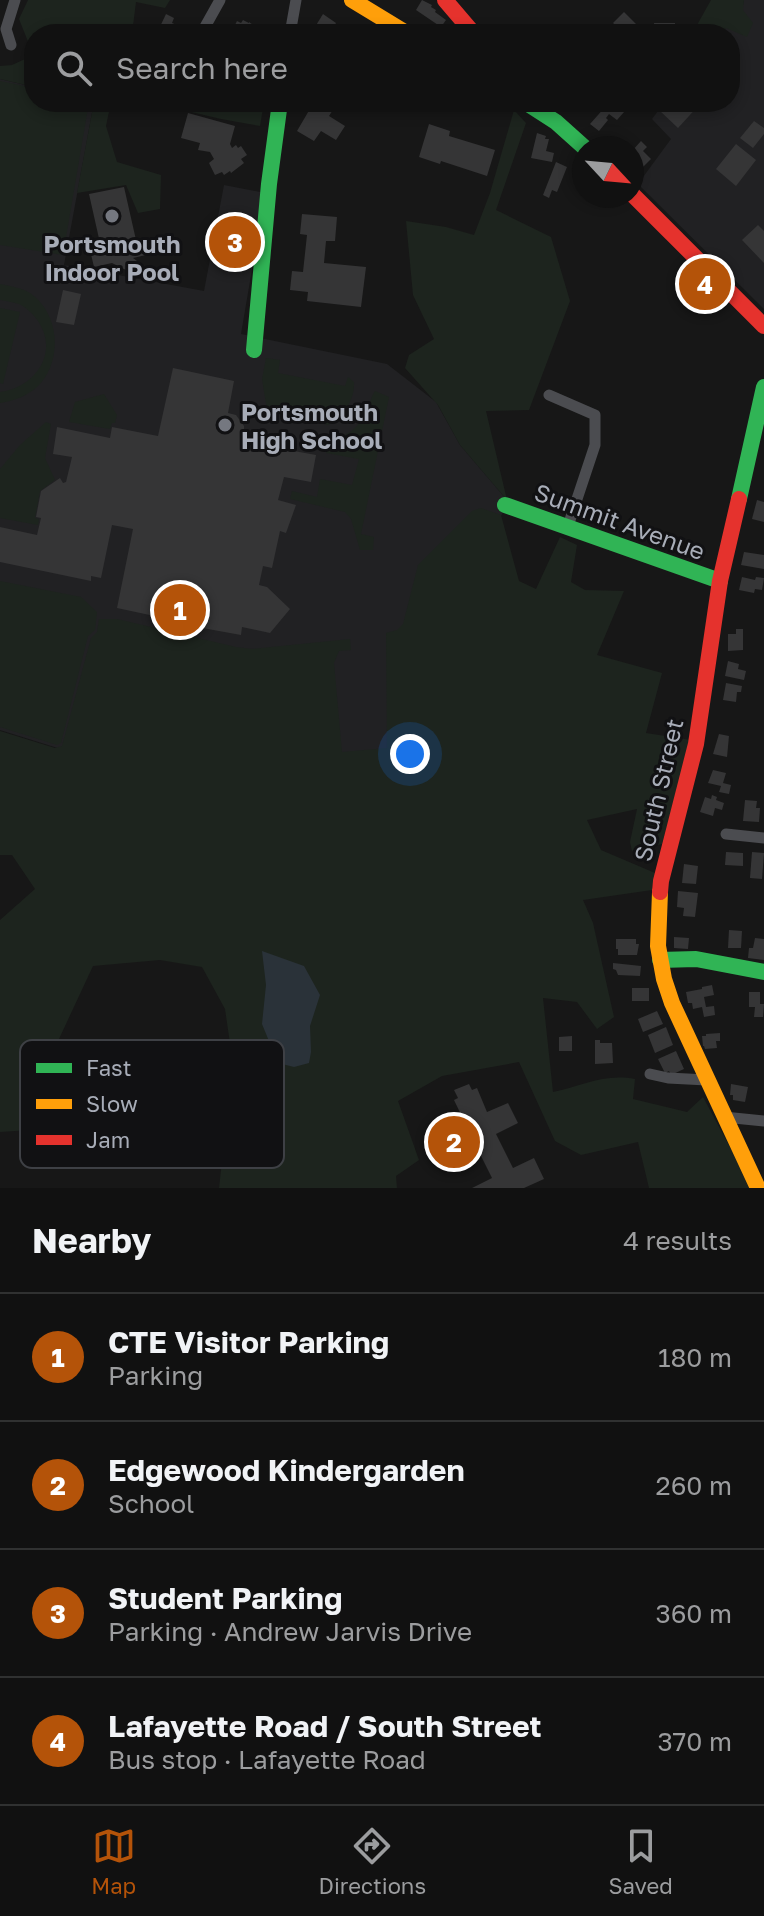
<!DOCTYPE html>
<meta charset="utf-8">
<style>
body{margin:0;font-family:"Golos Text",sans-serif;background:#1e1f1f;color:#f1f3f6}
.compass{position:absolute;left:572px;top:136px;width:72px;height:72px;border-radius:50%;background:#111;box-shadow:0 4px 12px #0003;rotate:116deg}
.you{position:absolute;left:410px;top:754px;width:28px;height:28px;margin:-20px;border:6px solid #fff;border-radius:50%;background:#1a73e8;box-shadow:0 0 0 12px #1a73e833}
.badge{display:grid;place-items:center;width:52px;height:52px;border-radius:50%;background:#b45309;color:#fff;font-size:26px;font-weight:700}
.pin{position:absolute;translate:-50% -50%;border:4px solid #fff;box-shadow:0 2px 8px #0006}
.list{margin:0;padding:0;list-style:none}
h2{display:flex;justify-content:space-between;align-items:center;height:104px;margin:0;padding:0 32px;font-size:34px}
h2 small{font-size:26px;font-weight:400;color:#9c9d9f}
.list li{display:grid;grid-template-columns:52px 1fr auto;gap:24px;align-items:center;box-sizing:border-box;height:128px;padding:0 32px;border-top:2px solid #303131}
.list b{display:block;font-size:30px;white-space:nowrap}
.list p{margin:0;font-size:26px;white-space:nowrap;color:#9c9d9f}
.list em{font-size:26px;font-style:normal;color:#9c9d9f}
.icon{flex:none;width:44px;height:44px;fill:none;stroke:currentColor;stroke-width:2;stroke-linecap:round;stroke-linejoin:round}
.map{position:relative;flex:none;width:764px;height:1188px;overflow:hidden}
.search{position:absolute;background:#111;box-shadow:0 4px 12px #0003;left:24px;right:24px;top:24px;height:88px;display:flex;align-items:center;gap:20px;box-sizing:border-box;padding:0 28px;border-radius:32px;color:#9c9d9f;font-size:30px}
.sheet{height:616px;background:#111}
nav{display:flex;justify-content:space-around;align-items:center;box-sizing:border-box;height:112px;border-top:2px solid #303131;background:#111;font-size:22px;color:#9c9d9f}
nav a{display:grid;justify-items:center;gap:4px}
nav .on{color:#b45309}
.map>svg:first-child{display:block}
.built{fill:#212123}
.green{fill:#1d241e}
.water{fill:#2a3239}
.building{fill:#353536}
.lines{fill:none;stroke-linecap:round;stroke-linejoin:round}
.street{stroke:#4b4c50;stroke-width:11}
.fast{stroke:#30b455;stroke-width:16}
.slow{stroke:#ff9f0a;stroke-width:16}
.jam{stroke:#e5322d;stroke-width:16}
.poi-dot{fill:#757880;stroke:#111113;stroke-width:3}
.labels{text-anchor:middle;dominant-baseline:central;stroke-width:6;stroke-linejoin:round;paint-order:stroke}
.poi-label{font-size:24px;font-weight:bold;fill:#a8adb8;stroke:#111113}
.street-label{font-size:24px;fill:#a8adb8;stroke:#111113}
.key{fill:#111113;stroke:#3e4045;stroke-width:2}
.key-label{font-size:22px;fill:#a8adb8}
</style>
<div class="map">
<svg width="764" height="1188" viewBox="0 0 764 1188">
<rect width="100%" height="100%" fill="#171717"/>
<g class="built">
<polygon points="744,0 764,0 764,309 638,184 671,139 652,119 665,102 730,102 730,34 720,34 742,10"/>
<polygon points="0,79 34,87 34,102 94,102 64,265 204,291 224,185 265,193 241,334 387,364 436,402 460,445 507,500 499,522 392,752 338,756 64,750 0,730"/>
</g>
<g class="green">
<polygon points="28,0 170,0 165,8 136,2 132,34 34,34 34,87 0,79 0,66 12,65 25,59 29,44 19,19"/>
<polygon points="711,0 744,0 743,10 753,23 747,37 726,28 720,34 692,34"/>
<polygon points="0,81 34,88 34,102 89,102 63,255 0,245"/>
<polygon points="94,102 111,102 106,126 117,162 161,175 160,209 138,213 126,185 77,193"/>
<polygon points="149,102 190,102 195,104 264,102 260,126 221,119"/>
<polygon points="514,110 526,123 496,210 551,237 570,301 529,410 486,411 507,500 460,445 438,405 405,368 409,355 434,339 413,295 406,221 446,227 474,235 490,193"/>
<path d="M0 284C10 286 22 288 30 293 59 313 63 358 40 384 30 395 14 401 0 403V392C34 388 60 354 38 321 33 314 27 308 19 304 13 302 6 301 0 300Z"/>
<polygon points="0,308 20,312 3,384 0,383"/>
<path d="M266 358 280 360 278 373 345 386 348 377 354 382C355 401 343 416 328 425L267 410 262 379Z"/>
<path d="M375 391 389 397 361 534 374 537 373 550H360L351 519 345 512 290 499 292 491 317 497 320 479 352 485 359 459 326 453 330 438C348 438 360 426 367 410 371 403 370 398 375 391Z"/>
<polygon points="104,394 117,415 115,423 112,423 110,429 69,422 75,402"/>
<polygon points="46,422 51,424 45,458 55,480 40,491 35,518 39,519 38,525 0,518 0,469 20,445"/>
<path d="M481 508 501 515 519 581 536 589 560 537 577 545 571 582 585 590 624 591 597 655 662 673 646 733 691 740 662 844 632 851 630 842 637 809 587 820 601 850 655 873 652 890 583 900 593 923 614 1017 597 1029 577 1002 543 998 553 1092C582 1086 604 1073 635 1079L633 1099 687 1112 703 1097 732 1151 749 1188H649L638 1142 581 1155 555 1141 519 1062 442 1076 398 1101 419 1160 396 1176 397 1188H219L233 1064 225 1009 202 967 160 960 93 966 45 1069 61 1128 0 1132V920L35 889 12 855H0V731L55 748 62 746 91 638 97 632 99 619H117L236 647 252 649 350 639 351 650 339 651 334 663 342 752 387 748 386 633 397 630 403 624 418 565 472 511Z"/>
<polygon points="0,581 81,597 97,612 95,630 88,636 61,743 57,745 0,727"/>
</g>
<polygon class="water" points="262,951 304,966 320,995 310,1026 311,1052 309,1063 294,1067 278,1063 262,1024 266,985"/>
<g class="building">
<polygon points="422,0 432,5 431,7 436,10 435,12 446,20 441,27 416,10"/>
<polygon points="624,12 640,28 634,34 625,34 613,23"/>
<polygon points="166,14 174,18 172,23 177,25 172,34 159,34 157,33"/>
<polygon points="323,14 336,23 329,34 315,27"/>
<polygon points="243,20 249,23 249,22 259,29 256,34 235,34 224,28 227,24 232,26 235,25 237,21 241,23"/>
<polygon points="654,23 675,23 676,34 655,34"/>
<polygon points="314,102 338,102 329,116 345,126 336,140 321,131 314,141 297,131"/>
<polygon points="614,102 618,102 616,106 624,112 617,120 609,114 606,118 608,120 599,131 590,124 606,106 609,108"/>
<polygon points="666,102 698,102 700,104 678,128 659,110"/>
<polygon points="188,113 235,126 230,144 232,148 236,145 238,148 241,146 247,155 241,159 244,163 231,173 230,171 224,175 222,172 215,175 209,163 214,159 210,152 198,150 200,143 181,138"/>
<polygon points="754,121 764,128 764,134 753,148 740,138"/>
<polygon points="429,124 450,131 449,136 495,150 487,176 441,161 440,164 419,157"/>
<polygon points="537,133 546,136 545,139 549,139 546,151 554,153 552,162 531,158"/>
<polygon points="641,141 647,147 643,151 651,159 643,167 632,157 632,151"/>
<polygon points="736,144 756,160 736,186 716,169"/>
<polygon points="556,162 567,167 557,192 552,190 549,198 543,195"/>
<polygon points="124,187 136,240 142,239 146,255 133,258 137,261 128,271 112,263 94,267 90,250 94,249 93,245 100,243 89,194"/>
<polygon points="302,214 337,217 335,241 326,241 324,263 366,267 361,307 307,301 308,292 290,290 292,271 303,272 307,235 300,234"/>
<polygon points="758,225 764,231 764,263 742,240"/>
<polygon points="63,290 81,294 74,325 56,322"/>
<polygon points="173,368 234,381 228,413 236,415 244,426 244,442 316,455 311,482 284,477 278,500 296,505 286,533 280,531 272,568 263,566 259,585 267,587 290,609 270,633 242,627 241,635 197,627 201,607 162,600 159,617 117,608 133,529 112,525 101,578 91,576 91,581 0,562 0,527 37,535 41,518 36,517 41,491 60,478 63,483 66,482 72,457 53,454 57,427 110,438 112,427 158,436"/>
<polygon points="757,500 764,502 764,522 752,519"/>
<polygon points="744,552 764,555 764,569 741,565"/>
<polygon points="742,577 755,580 756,577 764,578 762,590 755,589 754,593 739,590"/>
<polygon points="736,629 743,629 743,650 728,651 728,634 736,634"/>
<polygon points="728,661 739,664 738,669 746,671 744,680 725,676"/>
<polygon points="726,683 742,686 741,692 737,692 736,702 723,700"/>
<polygon points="719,734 729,736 727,757 713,754"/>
<polygon points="713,770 726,773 723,783 731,785 729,794 719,792 721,786 708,783"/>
<polygon points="712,795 717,797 716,800 724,803 722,810 715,808 713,816 700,812 705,797 711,799"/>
<polygon points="745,800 757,801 756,808 760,808 759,822 743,821"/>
<polygon points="726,852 743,853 743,866 725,865"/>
<polygon points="752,852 764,853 762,879 750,878"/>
<polygon points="684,864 698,866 696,884 682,883"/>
<polygon points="678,891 698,893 695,917 683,916 684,908 677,907"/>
<polygon points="729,930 742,931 741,948 728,948"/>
<polygon points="674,937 689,938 688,949 674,948"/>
<polygon points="755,938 764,939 764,960 748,958 749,948 753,948"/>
<polygon points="616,939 636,939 636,944 639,944 637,955 618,955 618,949 616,949"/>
<polygon points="613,963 641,966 640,976 618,975 616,970 613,969"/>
<polygon points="712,985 714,995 704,997 706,1007 714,1006 715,1015 704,1017 702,1007 693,1009 692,1003 688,1003 686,992 702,989 702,987"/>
<rect x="632" y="988" width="17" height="13"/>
<polygon points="749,992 760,992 760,1004 764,1004 763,1017 754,1017 755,1007 749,1007"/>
<polygon points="657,1011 663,1024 643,1032 638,1019"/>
<polygon points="666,1027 673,1045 655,1053 648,1035"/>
<polygon points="720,1033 720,1041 716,1041 717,1048 705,1049 704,1046 703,1046 702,1036 706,1036 706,1034"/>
<polygon points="572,1036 572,1051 559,1051 559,1037"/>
<polygon points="595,1040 600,1040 600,1043 612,1043 613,1063 595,1064"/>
<polygon points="676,1051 684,1069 671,1075 669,1071 665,1073 658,1059"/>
<polygon points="469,1084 472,1090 477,1088 487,1112 508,1103 518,1123 496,1134 513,1168 534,1158 544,1179 524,1188 472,1188 492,1178 475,1144 449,1156 440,1135 465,1123 454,1100 458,1098 454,1090"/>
<polygon points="731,1084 748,1087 745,1102 733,1100 733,1095 730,1095"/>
</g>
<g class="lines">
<g class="street">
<polyline points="201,34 220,0"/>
<polyline points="290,34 296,0"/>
<polyline points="11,45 6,29 15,0"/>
<polyline points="549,395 595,415 595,445 568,526"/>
<polyline points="726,834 764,838"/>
<polyline points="650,1074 668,1078 707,1080"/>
<polyline points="724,1117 764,1121"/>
</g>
<g class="fast">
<polyline points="525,102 556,122 585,148"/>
<polyline points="254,350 269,184 280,102"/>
<polyline points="739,499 764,387"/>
<polyline points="505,505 720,581"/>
<polyline points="660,960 696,959 764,972"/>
</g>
<g class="slow">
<polyline points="352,0 408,34"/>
<polyline points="660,892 658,946 664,979 672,1003 758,1188"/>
</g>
<g class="jam">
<polyline points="445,0 474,34"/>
<polyline points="632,194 764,326"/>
<polyline points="660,892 661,881 696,744 720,581 739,499"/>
</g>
</g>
<g class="poi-dot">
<circle cx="112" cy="216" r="8"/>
<circle cx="225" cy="425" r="8"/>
</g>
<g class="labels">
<g class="poi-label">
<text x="112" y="243">Portsmouth<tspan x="112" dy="28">Indoor Pool</tspan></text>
<text x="241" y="411" text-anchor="start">Portsmouth<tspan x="241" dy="28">High School</tspan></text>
</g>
<g class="street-label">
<text transform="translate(620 521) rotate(20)">Summit Avenue</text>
<text transform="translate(658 790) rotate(-77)">South Street</text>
</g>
</g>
<rect x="20" y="1040" width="264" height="128" rx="12" class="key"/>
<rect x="36" y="1063" width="36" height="10" fill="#30b455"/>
<rect x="36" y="1099" width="36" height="10" fill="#ff9f0a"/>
<rect x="36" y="1135" width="36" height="10" fill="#e5322d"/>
<g class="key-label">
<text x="86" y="1076">Fast</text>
<text x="86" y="1112">Slow</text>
<text x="86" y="1148">Jam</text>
</g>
</svg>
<svg class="compass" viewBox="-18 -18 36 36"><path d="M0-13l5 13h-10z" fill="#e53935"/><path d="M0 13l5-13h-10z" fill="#9c9d9f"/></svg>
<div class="you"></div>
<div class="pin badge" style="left:180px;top:610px">1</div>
<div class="pin badge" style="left:454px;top:1142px">2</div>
<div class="pin badge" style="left:235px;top:242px">3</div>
<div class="pin badge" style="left:705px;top:284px">4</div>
<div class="search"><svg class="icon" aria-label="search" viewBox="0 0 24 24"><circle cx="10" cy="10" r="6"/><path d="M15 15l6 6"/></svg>Search here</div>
</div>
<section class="sheet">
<h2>Nearby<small>4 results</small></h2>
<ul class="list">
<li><span class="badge">1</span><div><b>CTE Visitor Parking</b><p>Parking</p></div><em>180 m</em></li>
<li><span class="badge">2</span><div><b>Edgewood Kindergarden</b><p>School</p></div><em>260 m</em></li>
<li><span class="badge">3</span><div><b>Student Parking</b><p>Parking · Andrew Jarvis Drive</p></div><em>360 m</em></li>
<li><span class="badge">4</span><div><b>Lafayette Road / South Street</b><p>Bus stop · Lafayette Road</p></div><em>370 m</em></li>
</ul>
</section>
<nav>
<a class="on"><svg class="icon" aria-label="map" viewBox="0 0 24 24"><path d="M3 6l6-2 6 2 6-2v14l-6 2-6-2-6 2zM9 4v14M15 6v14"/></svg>Map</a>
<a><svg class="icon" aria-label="directions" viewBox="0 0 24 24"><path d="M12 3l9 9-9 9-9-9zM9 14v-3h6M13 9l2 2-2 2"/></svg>Directions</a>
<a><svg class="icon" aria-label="saved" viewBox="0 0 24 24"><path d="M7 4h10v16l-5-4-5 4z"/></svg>Saved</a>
</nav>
